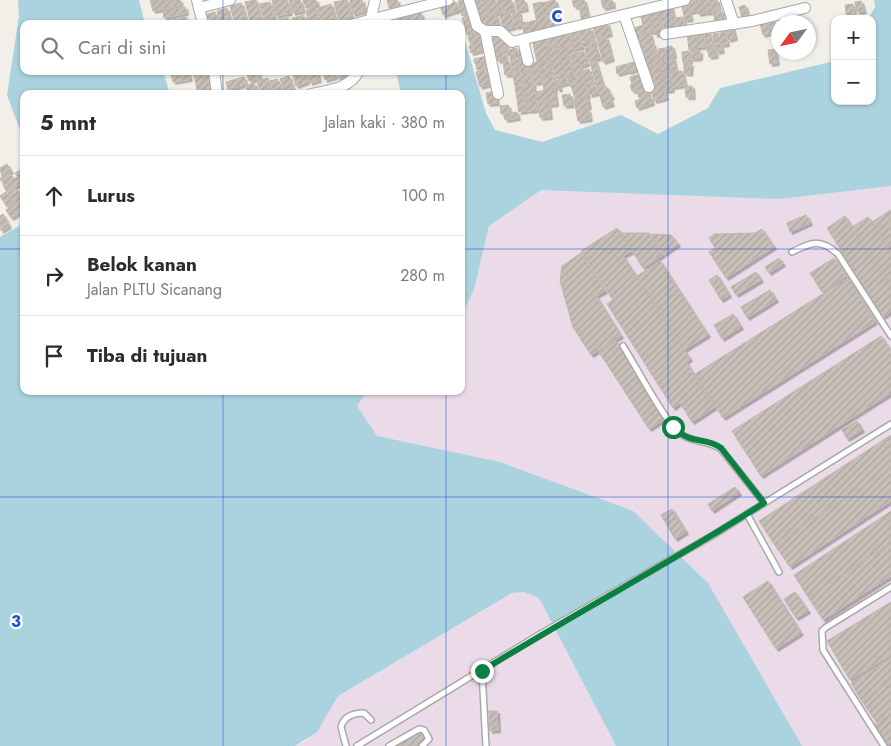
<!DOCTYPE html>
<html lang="id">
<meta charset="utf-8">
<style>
body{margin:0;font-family:Jost,sans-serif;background:#f7f7f7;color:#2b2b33}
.controls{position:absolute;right:15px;top:15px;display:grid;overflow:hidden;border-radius:10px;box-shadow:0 1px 4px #0004}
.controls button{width:45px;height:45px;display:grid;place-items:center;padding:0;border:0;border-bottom:1px solid #e1e1e2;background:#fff;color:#2b2b33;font:25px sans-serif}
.compass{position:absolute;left:771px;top:15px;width:45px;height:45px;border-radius:50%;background:#fff;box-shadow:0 1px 4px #0004;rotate:237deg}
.stop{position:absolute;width:15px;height:15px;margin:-11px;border:4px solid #0b8043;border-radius:50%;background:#fff}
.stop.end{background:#0b8043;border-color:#fff;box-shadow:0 1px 5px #0008}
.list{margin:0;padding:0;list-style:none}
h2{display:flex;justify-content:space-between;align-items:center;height:65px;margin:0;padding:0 20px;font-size:21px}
h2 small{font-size:16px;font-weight:400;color:#7c7c81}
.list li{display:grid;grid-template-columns:32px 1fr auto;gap:15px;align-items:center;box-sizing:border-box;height:80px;padding:0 20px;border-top:1px solid #e1e1e2}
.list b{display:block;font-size:19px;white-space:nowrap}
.list p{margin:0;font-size:16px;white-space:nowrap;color:#7c7c81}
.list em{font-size:16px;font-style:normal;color:#7c7c81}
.icon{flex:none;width:28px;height:28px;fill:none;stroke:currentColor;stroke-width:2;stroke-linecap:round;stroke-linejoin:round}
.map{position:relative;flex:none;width:891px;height:746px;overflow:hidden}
.search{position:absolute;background:#fff;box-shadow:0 1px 4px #0004;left:20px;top:20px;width:445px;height:55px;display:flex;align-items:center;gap:12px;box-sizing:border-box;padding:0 18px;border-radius:10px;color:#7c7c81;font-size:19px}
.panel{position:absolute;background:#fff;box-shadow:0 1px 4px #0004;left:20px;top:90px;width:445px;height:305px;border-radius:10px}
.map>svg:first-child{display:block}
.industrial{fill:#ebdbe8}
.water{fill:#aad3df}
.building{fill:url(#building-hatch);stroke:#c4b6ab;filter:url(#shadow)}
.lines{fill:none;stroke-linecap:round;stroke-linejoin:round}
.lane-casing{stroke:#a9a9a9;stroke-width:8}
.street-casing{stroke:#a9a9a9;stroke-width:12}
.lane{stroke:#fff;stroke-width:5}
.street{stroke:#fff;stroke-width:10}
.route{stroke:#0b8043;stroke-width:6}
.grid{fill:none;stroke:#1d4ed8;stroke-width:1;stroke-opacity:0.55}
.grid-label{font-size:16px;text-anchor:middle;font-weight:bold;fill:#1d4ed8;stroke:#fff;stroke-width:4.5;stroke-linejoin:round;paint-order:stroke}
</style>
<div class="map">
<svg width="891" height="746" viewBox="0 0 891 746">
<defs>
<pattern id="building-hatch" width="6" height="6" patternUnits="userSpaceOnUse" patternTransform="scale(1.25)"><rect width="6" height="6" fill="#c7bfb8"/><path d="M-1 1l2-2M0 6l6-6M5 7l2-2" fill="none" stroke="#aba49e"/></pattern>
<filter id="shadow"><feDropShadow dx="2.5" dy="2.5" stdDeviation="0" flood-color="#0004"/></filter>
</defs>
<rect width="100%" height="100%" fill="#f2efe9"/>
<g class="industrial">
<polygon points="891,148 891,746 762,746 366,452 341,391 461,391 461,251 478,215 559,171"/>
<polygon points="524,592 539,598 616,746 295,746 306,741 338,696 512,593"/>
</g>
<g class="water">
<polygon points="18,0 139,0 145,24 24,24 24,71 163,71 170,94 24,94 24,141 7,95 19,16"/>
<polygon points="874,0 891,0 891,186 779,199 541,190 489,226 474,289 461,317 461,94 401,94 396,71 461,71 461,27 486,113 495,130 542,142 621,115 658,134 708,108 720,88 835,61 835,101 872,101 872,19 868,19 875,7"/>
<polygon points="24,223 24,391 367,391 357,406 377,436 500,462 633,511 708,583 802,746 616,746 539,598 524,592 512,593 338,696 317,732 295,746 0,746 0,237"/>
</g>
<g class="building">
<polygon points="150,0 180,0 181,5 153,11"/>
<polygon points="256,0 261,21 251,24 245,2"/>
<polygon points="272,0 287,0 290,13 276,16"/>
<polygon points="289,0 300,0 303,11 293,13"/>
<polygon points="303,0 316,0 317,5 306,8"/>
<polygon points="347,0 352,19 339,22 334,2"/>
<polygon points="350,0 362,0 365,11 353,14"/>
<polygon points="387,0 397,0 399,8 390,11"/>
<polygon points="466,0 470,14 462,16 458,1"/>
<polygon points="472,0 485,0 489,15 477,18"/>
<polygon points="486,0 495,0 498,13 490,15"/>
<polygon points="497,0 511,0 513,10 499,13"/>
<polygon points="515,0 524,0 526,9 517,11"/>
<polygon points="555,0 558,13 545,16 541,3"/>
<polygon points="572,0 584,0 589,21 582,22 579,6 574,7"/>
<polygon points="601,0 612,0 613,6 603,8"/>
<polygon points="694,0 697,10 690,12 687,1"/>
<polygon points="695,0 701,0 704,13 698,14"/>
<polygon points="701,0 709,0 712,12 705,13"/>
<polygon points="710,0 717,0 719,9 713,11"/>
<polygon points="686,1 691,19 685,20 681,2"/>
<polygon points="861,1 864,11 857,12 855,2"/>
<polygon points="270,2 274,17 264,20 260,4"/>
<polygon points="456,2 459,10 443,15 440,6"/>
<polygon points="541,2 547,31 539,32 533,4"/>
<polygon points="241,3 247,23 235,24 230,6"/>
<polygon points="331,4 336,23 322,24 318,8"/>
<polygon points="853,4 855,19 847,19 845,5"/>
<polygon points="745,5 748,16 742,18 739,7"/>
<polygon points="671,6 673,15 659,18 657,8"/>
<polygon points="185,7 186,13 164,18 163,12"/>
<polygon points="315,7 320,24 309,24 306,10"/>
<polygon points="227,8 230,21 220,24 217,11"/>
<polygon points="656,10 662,33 655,35 649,11"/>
<polygon points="721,10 723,23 716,25 713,12"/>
<polygon points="647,11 653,31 645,33 640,13"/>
<polygon points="215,12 218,24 207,24 204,15"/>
<polygon points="519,12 521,26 515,27 512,13"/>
<polygon points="421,13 423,23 399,24 397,19"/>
<polygon points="510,13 514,27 503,30 500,15"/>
<polygon points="558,14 561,29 547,31 544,17"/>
<polygon points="304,15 306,24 294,24 292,18"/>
<polygon points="472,15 477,32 467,35 462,18"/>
<polygon points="496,15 498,24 482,27 480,18"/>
<polygon points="674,16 677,31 670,32 668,24 661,25 660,18"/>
<polygon points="186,17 188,24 165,24 165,22"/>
<polygon points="288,17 289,24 278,24 277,20"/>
<polygon points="683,17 685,28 678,30 676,18"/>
<polygon points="765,18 770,33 763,35 759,20"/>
<polygon points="772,18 776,35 771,36 767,19"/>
<polygon points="536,20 539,35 532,36 529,22"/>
<polygon points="528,22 531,36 525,38 522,23"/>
<polygon points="607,23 610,34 596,38 593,27"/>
<polygon points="643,25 645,32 633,36 631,29"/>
<polygon points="732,25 735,38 728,40 726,26"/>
<polygon points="590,28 593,38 582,41 579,31"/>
<polygon points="719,28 724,28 727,44 722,45"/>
<polygon points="577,30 582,47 575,49 570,32"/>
<polygon points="695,31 698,48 689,50 687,32"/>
<polygon points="568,32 572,45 558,48 555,36"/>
<polygon points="697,32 703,32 705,47 698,47"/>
<polygon points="483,33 485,42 471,45 468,37"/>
<polygon points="650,33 652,42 639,46 636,36"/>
<polygon points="718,33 722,51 717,52 713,34"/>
<polygon points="705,34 711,34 713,46 707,47"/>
<polygon points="503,35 507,49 492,54 487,40"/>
<polygon points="553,35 556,46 549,48 546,36"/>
<polygon points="545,36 550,60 537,62 532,38"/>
<polygon points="606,37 610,51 601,54 597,39"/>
<polygon points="594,39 595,45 584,47 583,42"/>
<polygon points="485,43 487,49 471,53 469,46"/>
<polygon points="653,43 655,50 642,54 640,47"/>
<polygon points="573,45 576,57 570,59 567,47"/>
<polygon points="595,46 599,58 589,61 585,49"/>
<polygon points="672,46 674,56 667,57 666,47"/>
<polygon points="557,47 565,77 556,79 548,49"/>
<polygon points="566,47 569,59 561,61 558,49"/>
<polygon points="714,47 716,56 709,57 707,48"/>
<polygon points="517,48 518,54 508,56 506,50"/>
<polygon points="665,48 666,59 659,60 658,49"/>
<polygon points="775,49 777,63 770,64 768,50"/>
<polygon points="656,50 658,56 643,61 642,55"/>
<polygon points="584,51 587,64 581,66 577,53"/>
<polygon points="689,51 690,62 683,63 682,52"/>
<polygon points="700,51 700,58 691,59 690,52"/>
<polygon points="504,52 506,59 498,61 496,54"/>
<polygon points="610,52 612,59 603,62 601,55"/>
<polygon points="487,56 488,62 475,64 474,59"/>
<polygon points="515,56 518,70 513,71 510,57"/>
<polygon points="526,56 529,71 521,73 518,58"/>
<polygon points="658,57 660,63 645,68 643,61"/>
<polygon points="673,57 676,71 670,72 667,58"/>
<polygon points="578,58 582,74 574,76 571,60"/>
<polygon points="569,59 573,75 566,76 561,61"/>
<polygon points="550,60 552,67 540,70 538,63"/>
<polygon points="595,60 603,86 597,88 590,62"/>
<polygon points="509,61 512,74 505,75 503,62"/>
<polygon points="637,61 640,68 629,72 627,64"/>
<polygon points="667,61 669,72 662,73 660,62"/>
<polygon points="488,62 490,68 477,70 476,64"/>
<polygon points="538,62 541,82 534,83 530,64"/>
<polygon points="684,63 691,64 690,74 684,73"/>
<polygon points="626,64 628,71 617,74 616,67"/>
<polygon points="659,64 661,71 647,75 646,68"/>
<polygon points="491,69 494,83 480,87 476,72"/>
<polygon points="551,69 552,77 542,78 540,70"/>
<polygon points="589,69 593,83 586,85 582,71"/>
<polygon points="188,71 190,79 173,82 171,75"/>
<polygon points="193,71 208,71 213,94 198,94"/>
<polygon points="246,71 258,71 260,78 249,81"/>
<polygon points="292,71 304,71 307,82 296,86"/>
<polygon points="317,71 319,80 310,83 307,72"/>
<polygon points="322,71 333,71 335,77 325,80"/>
<polygon points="336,71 347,71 348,77 338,79"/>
<polygon points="661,71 663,78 649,81 647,75"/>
<polygon points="682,71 685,85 672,87 670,73"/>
<polygon points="520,72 522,84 515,86 512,73"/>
<polygon points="530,72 532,82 523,84 521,74"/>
<polygon points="641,74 643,81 632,84 630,77"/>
<polygon points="669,74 672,90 666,91 663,75"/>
<polygon points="583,75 585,82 570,86 568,79"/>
<polygon points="289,76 293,89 284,92 280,79"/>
<polygon points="244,77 246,84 228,90 226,82"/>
<polygon points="554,77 556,88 544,90 542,79"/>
<polygon points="268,78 272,94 261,94 257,81"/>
<polygon points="566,78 567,83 559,85 560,89 558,90 556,81"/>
<polygon points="663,78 664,84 651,87 649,81"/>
<polygon points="277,79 281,91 274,94 270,81"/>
<polygon points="643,81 645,88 632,91 630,85"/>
<polygon points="585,82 586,88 573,92 571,86"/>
<polygon points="254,83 257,94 248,94 246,86"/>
<polygon points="533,83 534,92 524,94 522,85"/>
<polygon points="594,84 597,93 590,95 587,85"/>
<polygon points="664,84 666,91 652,94 650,88"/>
<polygon points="521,86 524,98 517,99 515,87"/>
<polygon points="606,86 612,97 601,100 598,89"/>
<polygon points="692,86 693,97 686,97 685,87"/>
<polygon points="586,88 588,96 575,99 573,92"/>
<polygon points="647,88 649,96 639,98 637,90"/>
<polygon points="554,89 556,104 549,105 547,90"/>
<polygon points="547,90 548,100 537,101 536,92"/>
<polygon points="495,91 497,103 488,104 486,93"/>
<polygon points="664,91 666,98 654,101 652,94"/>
<polygon points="535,93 536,100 526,102 525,94"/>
<polygon points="570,94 572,105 564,106 562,95"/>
<polygon points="650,96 652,103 637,108 635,101"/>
<polygon points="587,97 589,107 576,110 574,100"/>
<polygon points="610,98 612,104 603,107 601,100"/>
<polygon points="525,99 526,111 519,112 517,100"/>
<polygon points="536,101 537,110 527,111 527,102"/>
<polygon points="548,102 550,117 540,118 538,103"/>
<polygon points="508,105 510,113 501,114 500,106"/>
<polygon points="588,109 590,119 578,121 576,111"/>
<polygon points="517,112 518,118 505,120 504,114"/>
<polygon points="7,164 11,171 2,177 0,168"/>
<polygon points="22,169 24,181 21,183 15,173"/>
<polygon points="9,173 13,178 4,184 0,179"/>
<polygon points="17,177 21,183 7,192 3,185"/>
<polygon points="16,188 22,198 14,203 8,193"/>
<polygon points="6,192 13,203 7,207 0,196"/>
<polygon points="21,200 24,210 11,218 6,210"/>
<polygon points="891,210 891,220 876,229 872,222"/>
<polygon points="3,214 9,226 1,231 0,216"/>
<polygon points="806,215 810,223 790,232 787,223"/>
<polygon points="845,216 886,280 867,292 827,228"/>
<polygon points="868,217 891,253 891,277 886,280 852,227"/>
<polygon points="891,220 891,245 888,247 876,229"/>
<polygon points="617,228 632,251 623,256 690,359 686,362 715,407 692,422 680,403 673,408 607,304 613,300 581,251"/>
<polygon points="762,229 774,247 726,278 709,252 715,248 709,238 714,234 755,233"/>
<polygon points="621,233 649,233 663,255 643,268"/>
<polygon points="651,234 671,235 678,244 664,254"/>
<polygon points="581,253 605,291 596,296 621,336 591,355 573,327 560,281 562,266"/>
<polygon points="779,258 783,264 769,273 765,267"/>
<polygon points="834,258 846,276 822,292 810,273"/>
<polygon points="660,261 708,335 684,350 637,276"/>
<polygon points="756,272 761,280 736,295 731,287"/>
<polygon points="717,275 729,295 721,300 709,280"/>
<polygon points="891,277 891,311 883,317 867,292"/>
<polygon points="848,278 875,322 723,418 695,374"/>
<polygon points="770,290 776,300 747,318 741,307"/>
<polygon points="733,314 741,327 722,339 714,325"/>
<polygon points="881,336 891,351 891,393 761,476 732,431"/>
<polygon points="616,341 666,418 649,429 599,352"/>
<polygon points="857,421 862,430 847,439 842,430"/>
<polygon points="891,435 891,468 774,544 759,521"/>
<polygon points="891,468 891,501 790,567 774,544"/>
<polygon points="735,487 739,493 712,511 708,504"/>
<polygon points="672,509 686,532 675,539 661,515"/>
<polygon points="891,511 891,543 808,597 794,575"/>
<polygon points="891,543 891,576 823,620 808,597"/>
<polygon points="768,581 801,633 776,649 743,597"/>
<polygon points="795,592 808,611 796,618 784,599"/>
<polygon points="891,602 891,655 850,680 827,641"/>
<polygon points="891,658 891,681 861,700 851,683"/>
<polygon points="891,681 891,714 877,723 861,700"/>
<polygon points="489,711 497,711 498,730 490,731"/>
<polygon points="891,714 891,743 887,745 874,725"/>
<polygon points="418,730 425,741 417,746 393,746"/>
</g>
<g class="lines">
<g class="lane-casing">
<g id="lane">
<path d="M792 252C812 242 820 238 838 254L891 336"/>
<path d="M623 346C636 366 664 421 681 434 693 443 709 440 721 449L764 503"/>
<polyline points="747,514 779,572"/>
<polyline points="482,671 486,746"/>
<path d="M346 746 341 727C344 716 353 713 364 713L371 720"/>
<polyline points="357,746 542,633 715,534 891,424"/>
<polyline points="389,746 419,729 424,730 429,739 422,746"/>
<polyline points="884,746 823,650 822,631 825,628 891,587"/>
</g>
</g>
<g class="street-casing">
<g id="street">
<polyline points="197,0 203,24"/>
<polyline points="469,0 477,26 485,31 500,31 512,42 685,0"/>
<polyline points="726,0 734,24"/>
<polyline points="199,8 230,0"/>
<polyline points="624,15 649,87"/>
<polyline points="370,23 375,0"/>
<polyline points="354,24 448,0"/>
<polyline points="485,31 498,94"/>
<polyline points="665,34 752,21 805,8"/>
<polyline points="523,40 528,61"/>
<polyline points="214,71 217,94"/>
<path d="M311 94C329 90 349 89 359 71"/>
</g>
</g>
<use href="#lane" class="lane"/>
<use href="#street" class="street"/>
</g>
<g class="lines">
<path class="route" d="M482 671C575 613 672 562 764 503L721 448C704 436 692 446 673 427"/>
</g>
<path class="grid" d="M223 0V24M446 0V24M668 0V746M223 71V94M446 71V94M0 249H24M461 249H891M223 391V746M446 391V746M0 497H891"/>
<g class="grid-label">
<text x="557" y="22">C</text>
<text x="16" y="627">3</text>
</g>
</svg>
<div class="controls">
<button>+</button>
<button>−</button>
</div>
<svg class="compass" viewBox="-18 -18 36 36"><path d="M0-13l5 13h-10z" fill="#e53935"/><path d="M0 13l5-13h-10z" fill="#7c7c81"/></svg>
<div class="stop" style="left:673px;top:427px"></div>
<div class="stop end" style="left:482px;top:671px"></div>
<div class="search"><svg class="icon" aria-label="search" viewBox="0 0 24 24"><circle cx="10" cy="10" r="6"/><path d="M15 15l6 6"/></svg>Cari di sini</div>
<section class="panel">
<h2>5 mnt<small>Jalan kaki · 380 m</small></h2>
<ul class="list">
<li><svg class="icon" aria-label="ahead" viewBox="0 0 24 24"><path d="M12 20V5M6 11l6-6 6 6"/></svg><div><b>Lurus</b></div><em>100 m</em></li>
<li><svg class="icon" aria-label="right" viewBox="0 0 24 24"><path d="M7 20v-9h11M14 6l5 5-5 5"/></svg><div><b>Belok kanan</b><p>Jalan PLTU Sicanang</p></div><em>280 m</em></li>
<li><svg class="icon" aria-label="arrive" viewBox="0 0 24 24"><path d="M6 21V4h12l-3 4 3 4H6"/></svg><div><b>Tiba di tujuan</b></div></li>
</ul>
</section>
</div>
